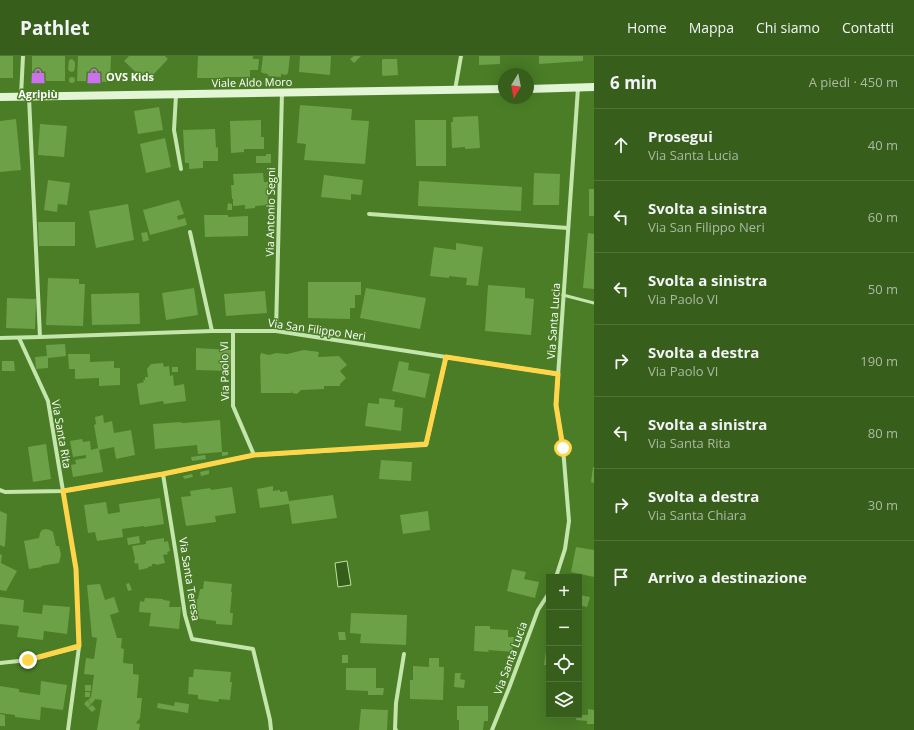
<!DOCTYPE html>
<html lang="it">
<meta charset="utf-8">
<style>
body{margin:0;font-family:"Open Sans",sans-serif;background:#436729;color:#f1f3f6}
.controls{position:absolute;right:12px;bottom:12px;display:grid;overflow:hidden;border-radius:0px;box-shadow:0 4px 16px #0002}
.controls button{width:36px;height:36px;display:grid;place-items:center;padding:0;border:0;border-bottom:1px solid #52733b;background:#385e1c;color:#f1f3f6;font:20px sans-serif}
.compass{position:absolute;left:498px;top:12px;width:36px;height:36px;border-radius:50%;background:#385e1c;box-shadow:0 4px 16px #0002;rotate:190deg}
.stop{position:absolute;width:12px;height:12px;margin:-9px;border:3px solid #ffd54a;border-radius:50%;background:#fff}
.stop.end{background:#ffd54a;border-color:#fff;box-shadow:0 1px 4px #0008}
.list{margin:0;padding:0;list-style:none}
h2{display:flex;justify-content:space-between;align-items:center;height:52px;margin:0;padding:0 16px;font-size:17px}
h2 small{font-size:13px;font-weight:400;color:#abbaa3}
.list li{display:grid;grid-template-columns:26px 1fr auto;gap:12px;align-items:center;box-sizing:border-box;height:72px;padding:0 16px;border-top:1px solid #52733b}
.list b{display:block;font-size:15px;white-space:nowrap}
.list p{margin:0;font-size:13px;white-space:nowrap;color:#abbaa3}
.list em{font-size:13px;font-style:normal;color:#abbaa3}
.icon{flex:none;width:22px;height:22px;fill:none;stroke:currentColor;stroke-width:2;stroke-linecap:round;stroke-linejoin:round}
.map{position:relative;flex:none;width:594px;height:674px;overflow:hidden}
header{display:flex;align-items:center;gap:24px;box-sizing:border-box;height:56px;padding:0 20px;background:#385e1c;border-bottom:1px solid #52733b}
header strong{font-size:19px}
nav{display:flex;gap:22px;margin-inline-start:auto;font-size:14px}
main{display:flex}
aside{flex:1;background:#385e1c}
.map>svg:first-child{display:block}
.water{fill:#365e1b;stroke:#bee5a0}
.building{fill:#6da147}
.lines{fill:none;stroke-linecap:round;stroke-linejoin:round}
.path{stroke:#c4e5ab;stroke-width:2.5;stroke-dasharray:2 3;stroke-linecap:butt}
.service{stroke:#c4e5ab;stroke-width:3}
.minor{stroke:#c4e5ab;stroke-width:4}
.secondary{stroke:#e2f5d4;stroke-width:8}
.route{stroke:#ffd54a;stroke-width:5}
.labels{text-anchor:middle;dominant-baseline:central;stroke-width:3;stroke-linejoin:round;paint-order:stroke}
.poi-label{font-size:11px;font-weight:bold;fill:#fff;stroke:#4a7d26;text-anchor:start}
.street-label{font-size:11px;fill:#fff;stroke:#4a7d26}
</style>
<header>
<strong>Pathlet</strong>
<nav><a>Home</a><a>Mappa</a><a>Chi siamo</a><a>Contatti</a></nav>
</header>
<main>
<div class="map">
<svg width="594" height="674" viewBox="0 0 594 674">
<rect width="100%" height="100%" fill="#4a7d26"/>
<polygon class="water" points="347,505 351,529 338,531 335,507"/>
<g class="building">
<rect x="0" y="0" width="13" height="22"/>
<rect x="32" y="0" width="33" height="25"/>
<polygon points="78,0 111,0 110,26 77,25"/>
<polygon points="129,0 165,0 168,3 151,21 146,17 141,21 124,5"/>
<polygon points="198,0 253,0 253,3 259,3 258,14 250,14 250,21 223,21 223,22 197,22"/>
<polygon points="263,0 290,0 288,17 286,19 281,18 281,21 268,20 268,18 263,17 261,16"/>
<polygon points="300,0 331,0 330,19 299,16"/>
<polygon points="354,0 361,0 354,7 350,3"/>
<polygon points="479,0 500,0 500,8 479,9"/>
<polygon points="539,0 583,0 583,5 539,8"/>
<polygon points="72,3 75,6 75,11 74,15 72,16 69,15 68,13 69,4"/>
<polygon points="383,3 397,3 398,19 383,20 382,18 382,4"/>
<circle cx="72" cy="24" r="3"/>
<polygon points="300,49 352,53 351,64 369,65 365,108 304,104 306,88 297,87"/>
<polygon points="159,51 163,74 138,78 134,55"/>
<polygon points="478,60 480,92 465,93 465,91 452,92 451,66 453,66 453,61"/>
<polygon points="16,63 21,114 0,116 0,65"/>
<polygon points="261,64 261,81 264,81 264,93 244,93 244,96 231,97 230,65"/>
<polygon points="415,64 446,64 446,110 416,110"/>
<polygon points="40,68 67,70 64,101 38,99"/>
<polygon points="215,73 216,92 218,91 218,105 203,105 203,112 189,113 189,107 185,107 183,74"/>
<polygon points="165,82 171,111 146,117 140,88"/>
<polygon points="266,98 271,98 271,107 256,107 256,100 266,100"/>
<polygon points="263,117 264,126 268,126 268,149 255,150 255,152 245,153 245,149 233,150 233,143 232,143 231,129 234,129 233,118"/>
<polygon points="534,117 560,118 559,149 533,149"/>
<polygon points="324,119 363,124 361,139 351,138 351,144 321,141"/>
<polygon points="270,122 275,122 274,129 270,128"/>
<polygon points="48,124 70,127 67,149 58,148 57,156 44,154"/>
<polygon points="419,125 522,131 521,155 418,150"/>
<rect x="589" y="133" width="5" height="27"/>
<polygon points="179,144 184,158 177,160 178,164 185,162 187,169 150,179 143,154"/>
<polygon points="228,147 232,148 232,154 227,154"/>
<polygon points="128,148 134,184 96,192 89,155"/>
<polygon points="204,159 228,159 228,161 248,160 248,180 205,181"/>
<polygon points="38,166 75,166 75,190 39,190"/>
<polygon points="147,176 149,184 143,186 141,177"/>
<polygon points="588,177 594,178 594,233 583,232"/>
<polygon points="456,187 483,191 478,230 466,229 467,222 449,220 449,222 430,220 434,191 456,194"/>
<polygon points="48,222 79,223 79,228 85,228 83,270 46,269"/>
<polygon points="308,226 361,226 361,239 355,239 355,252 350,252 350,263 308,262"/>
<polygon points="488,229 525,232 525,242 534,243 531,279 485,275"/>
<polygon points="194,232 198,259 166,264 162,237"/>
<polygon points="366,232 426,242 420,273 360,262"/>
<polygon points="265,235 267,257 226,260 224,238"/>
<polygon points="139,237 140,268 92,269 91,238"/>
<polygon points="7,242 36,243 35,273 6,272"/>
<polygon points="65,288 66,300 48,302 48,312 36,313 35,301 47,300 46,289"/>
<polygon points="196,292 231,294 230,315 196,314"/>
<polygon points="304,294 319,296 318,301 339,300 347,309 340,315 346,322 340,328 340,330 324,330 324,333 301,334 297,338 292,337 291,334 291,337 261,337 260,300 261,297 269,299 276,297 287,298"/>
<polygon points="68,298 90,298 90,306 114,305 114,312 120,312 120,329 99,330 99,322 75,323 75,313 69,313"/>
<polygon points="2,305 14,305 15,315 2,315"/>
<polygon points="399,305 409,307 408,314 430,318 425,342 392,335"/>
<polygon points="163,307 164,311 169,310 170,320 173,319 174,330 184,328 186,345 164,348 163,345 140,349 137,328 144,326 143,324 145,324 145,321 148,321 147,313 151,308"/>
<rect x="172" y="311" width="6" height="5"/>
<polygon points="379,342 395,344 394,351 403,352 401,375 365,370 368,347 379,348"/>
<polygon points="103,359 104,367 112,365 114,377 131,374 135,399 116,403 114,391 99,394 103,416 73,421 71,409 76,408 75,404 86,402 86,399 73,401 70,385 82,383 83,386 90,385 91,394 98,392 94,369 96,368 95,361"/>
<polygon points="220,364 222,396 228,396 228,399 222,400 222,396 198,398 197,389 155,393 153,368 181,366 181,367 184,367"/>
<polygon points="46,388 51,423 33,426 28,391"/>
<polygon points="205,399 206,403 192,405 191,401"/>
<polygon points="381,404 412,406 411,425 379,423"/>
<polygon points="593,411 594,411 594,427 591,426"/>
<polygon points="209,414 209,418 201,420 200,416"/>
<polygon points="192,418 193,421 184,423 183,420"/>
<polygon points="273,430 273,435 280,434 280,436 287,435 289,445 333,439 337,462 292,468 289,448 260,452 257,433"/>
<polygon points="232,431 236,457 215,460 216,466 186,470 181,441 191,440 190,435 210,432 211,434"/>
<polygon points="160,442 164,468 144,471 144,470 122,473 123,481 97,485 95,476 88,477 84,449 106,446 108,458 120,456 119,448"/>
<polygon points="0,455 7,458 5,489 4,491 0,489"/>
<polygon points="428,455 430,474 403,478 400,459"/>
<polygon points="46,473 50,474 53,476 56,490 59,490 61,499 59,507 41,510 42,511 29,513 24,485 39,482 40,477 42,474"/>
<polygon points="139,480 140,487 128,489 127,482"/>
<polygon points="164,482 164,486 168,485 170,495 167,496 168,498 163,499 165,507 156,509 156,508 152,508 152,510 148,511 148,512 139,514 138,507 136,508 134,506 135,503 132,490 146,488 146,485"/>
<polygon points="576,491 594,494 594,521 571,516"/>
<polygon points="0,498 2,499 1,507 17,515 6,535 0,534"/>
<polygon points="512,513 526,516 524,523 539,526 535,542 507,535"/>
<polygon points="204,525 232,528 231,536 232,536 230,557 233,557 232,569 216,568 216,565 195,562 197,543 198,543 200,533 203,533"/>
<polygon points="129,527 132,534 128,535 126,528"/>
<polygon points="100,528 105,544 114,541 119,556 110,559 117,582 122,582 121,592 124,593 123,607 133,608 133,618 139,619 137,642 142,642 140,662 136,667 140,668 139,674 97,674 102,644 94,643 95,644 91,648 88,644 91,641 94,619 84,618 86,602 94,603 97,582 92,581 87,529"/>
<polygon points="580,539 590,541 587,551 579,549"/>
<polygon points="0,541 24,544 23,556 42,558 43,549 70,551 67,578 44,575 43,584 17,581 19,570 0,568"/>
<polygon points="145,542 163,543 163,544 170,545 169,551 181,551 179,573 149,570 151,557 139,556 140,545 144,546"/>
<polygon points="351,557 407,559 406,589 360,587 361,578 350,577"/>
<polygon points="475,570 490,570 490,573 508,574 508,581 514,581 512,596 488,594 489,596 474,595"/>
<polygon points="338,576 345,576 346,584 339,584"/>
<polygon points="547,588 549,589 549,609 544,609"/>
<rect x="342" y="599" width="6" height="8"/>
<polygon points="429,602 439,602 439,611 444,611 443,644 410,643 410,624 413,624 413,610 429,611"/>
<polygon points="346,612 376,612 376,632 384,632 383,639 368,639 368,635 346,634"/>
<polygon points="194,613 231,616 230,626 232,626 230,644 219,643 218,646 198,643 198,639 188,638 189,621 193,621"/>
<polygon points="455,617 461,617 460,623 465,624 464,632 454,631"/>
<polygon points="41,625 67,629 63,654 41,651 40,664 15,661 15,659 0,657 0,630 19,633 19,636 40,639"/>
<rect x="85" y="629" width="6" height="6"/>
<rect x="85" y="636" width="5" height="5"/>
<polygon points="87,644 91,648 88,652 84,648"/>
<polygon points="175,646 189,648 188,657 157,652 158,647 174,650"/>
<polygon points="92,649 96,653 92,656 88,652"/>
<polygon points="457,650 488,650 488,665 484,665 483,674 459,674 459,664 457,664"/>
<polygon points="361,653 388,654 387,674 359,674"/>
<polygon points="588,653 594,654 594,668 587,668 587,665 576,664 577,659 588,659"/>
<polygon points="0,658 5,659 5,670 0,670"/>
</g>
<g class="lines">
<polyline class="path" points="64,441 76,513 79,583"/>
<polyline class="service" points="563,239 594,247"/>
<g class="minor">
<polyline points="455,34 461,0"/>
<polyline points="176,39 174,74 181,113"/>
<polyline points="21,40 23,0"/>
<polyline points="29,41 40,281"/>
<polyline points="369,158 568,172"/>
<polyline points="190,176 212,275"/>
<polyline points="233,275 233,350 254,399"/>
<polyline points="276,275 282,36"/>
<polyline points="0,282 40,281 212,275 276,275 558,318"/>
<polyline points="19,282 48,345 63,435"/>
<polyline points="163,418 177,505 185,559 192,583 253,593 270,664 271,674"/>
<polyline points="0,434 5,436 63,435 163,418 254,399 426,389 446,301"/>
<polyline points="556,521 565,493 569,465 563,392 556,349 578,32"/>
<polyline points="0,607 28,604 79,591 68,674"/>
<polyline points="396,674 395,673 396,647 404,598"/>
<polyline points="492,674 509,632 538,554 549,537"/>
</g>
<g class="secondary">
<polyline points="528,33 594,31"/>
<polyline points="0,41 504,33"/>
</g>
</g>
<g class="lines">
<polyline class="route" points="28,604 79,590 76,513 63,435 163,418 254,399 426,388 446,301 558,318 556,349 563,392"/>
</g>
<defs>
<g id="shop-bare" transform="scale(1.2)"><path d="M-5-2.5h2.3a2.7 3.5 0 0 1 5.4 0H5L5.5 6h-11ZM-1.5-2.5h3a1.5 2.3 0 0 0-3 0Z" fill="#cc71ed" stroke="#4a7d26" stroke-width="2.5" paint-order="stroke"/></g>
</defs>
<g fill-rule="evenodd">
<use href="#shop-bare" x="38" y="20"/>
<use href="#shop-bare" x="94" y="20"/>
</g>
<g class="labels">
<g class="poi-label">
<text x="106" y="20">OVS Kids</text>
<text x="38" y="37" text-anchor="middle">Agripiù</text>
</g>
<g class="street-label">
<text transform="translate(252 26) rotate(-1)">Viale Aldo Moro</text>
<text transform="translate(270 156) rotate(-89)">Via Antonio Segni</text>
<text transform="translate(553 265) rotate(-86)">Via Santa Lucia</text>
<text transform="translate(317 273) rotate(8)">Via San Filippo Neri</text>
<text transform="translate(224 315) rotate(-91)">Via Paolo VI</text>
<text transform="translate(62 378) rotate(80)">Via Santa Rita</text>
<text transform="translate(190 523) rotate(81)">Via Santa Teresa</text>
<text transform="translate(510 602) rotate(-70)">Via Santa Lucia</text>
</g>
</g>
</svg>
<div class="controls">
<button>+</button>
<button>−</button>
<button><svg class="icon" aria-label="locate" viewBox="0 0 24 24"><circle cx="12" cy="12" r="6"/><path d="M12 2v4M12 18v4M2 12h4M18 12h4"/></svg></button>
<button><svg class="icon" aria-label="layers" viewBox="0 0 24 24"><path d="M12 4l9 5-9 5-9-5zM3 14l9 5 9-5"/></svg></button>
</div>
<svg class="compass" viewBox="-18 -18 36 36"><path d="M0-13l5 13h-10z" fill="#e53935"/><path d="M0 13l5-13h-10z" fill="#abbaa3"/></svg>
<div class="stop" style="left:563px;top:392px"></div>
<div class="stop end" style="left:28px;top:604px"></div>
</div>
<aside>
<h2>6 min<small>A piedi · 450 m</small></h2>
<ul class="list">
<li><svg class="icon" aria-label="ahead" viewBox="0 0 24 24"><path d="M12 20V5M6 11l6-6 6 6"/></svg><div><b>Prosegui</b><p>Via Santa Lucia</p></div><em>40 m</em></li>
<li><svg class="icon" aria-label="left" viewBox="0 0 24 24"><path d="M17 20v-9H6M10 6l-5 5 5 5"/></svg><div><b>Svolta a sinistra</b><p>Via San Filippo Neri</p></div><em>60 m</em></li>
<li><svg class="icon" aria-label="left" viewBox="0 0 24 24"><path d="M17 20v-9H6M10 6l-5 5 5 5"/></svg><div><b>Svolta a sinistra</b><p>Via Paolo VI</p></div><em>50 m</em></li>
<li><svg class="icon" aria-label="right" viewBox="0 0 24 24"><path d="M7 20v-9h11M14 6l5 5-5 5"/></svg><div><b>Svolta a destra</b><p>Via Paolo VI</p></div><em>190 m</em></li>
<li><svg class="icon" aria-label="left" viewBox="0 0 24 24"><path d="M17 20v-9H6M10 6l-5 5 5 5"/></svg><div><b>Svolta a sinistra</b><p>Via Santa Rita</p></div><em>80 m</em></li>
<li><svg class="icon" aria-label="right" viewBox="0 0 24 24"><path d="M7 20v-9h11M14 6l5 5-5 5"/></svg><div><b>Svolta a destra</b><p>Via Santa Chiara</p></div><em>30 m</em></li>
<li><svg class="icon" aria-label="arrive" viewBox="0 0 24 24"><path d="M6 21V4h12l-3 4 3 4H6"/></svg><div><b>Arrivo a destinazione</b></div></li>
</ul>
</aside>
</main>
